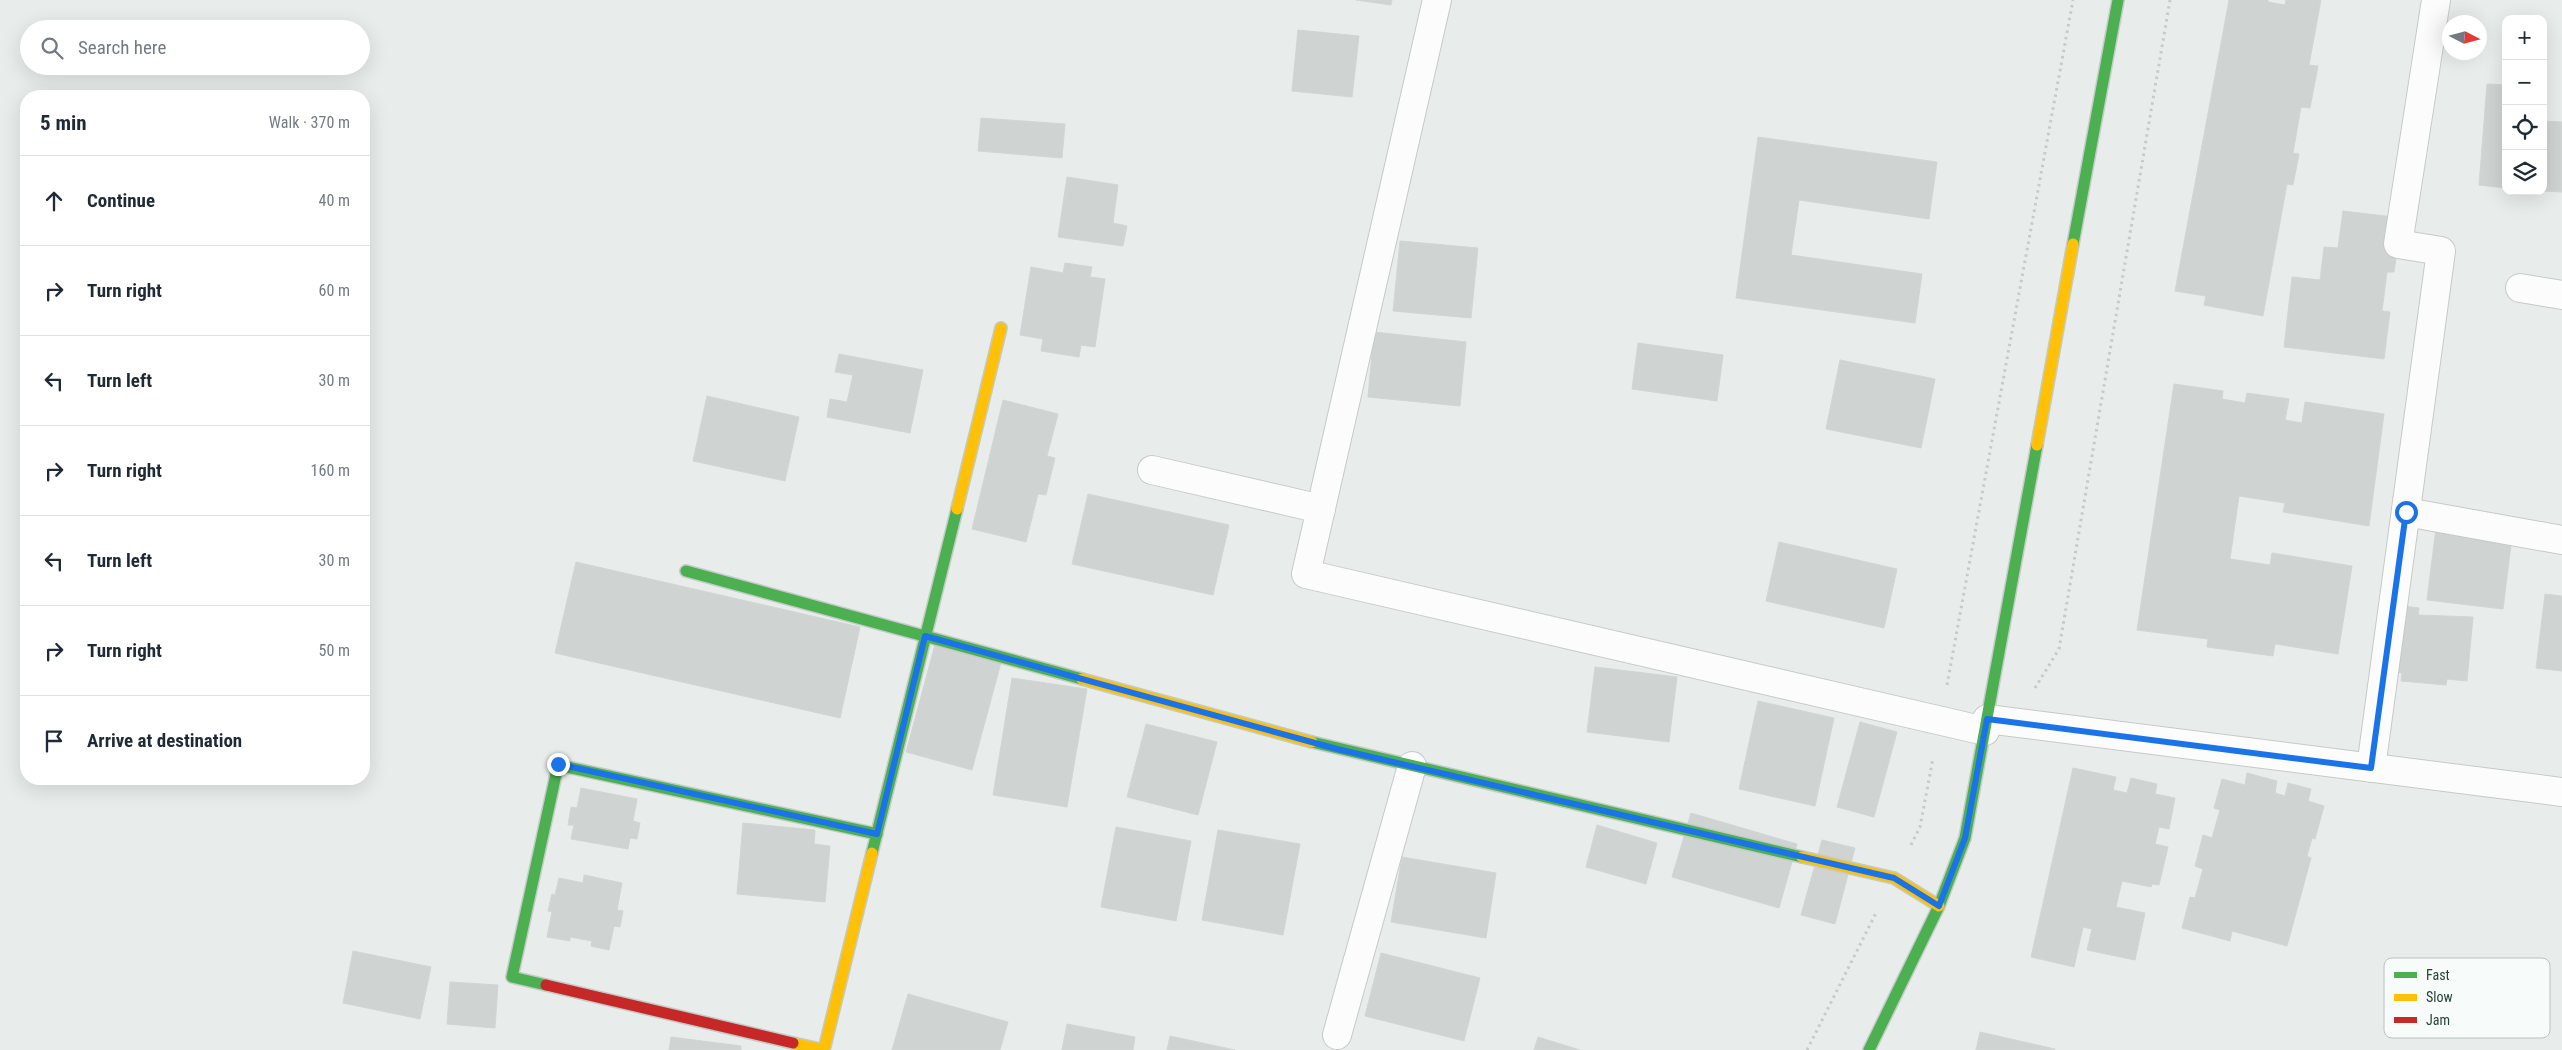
<!DOCTYPE html>
<meta charset="utf-8">
<style>
body{margin:0;font-family:"Roboto Condensed",sans-serif;background:#f2f2f3;color:#1f2937}
.controls{position:absolute;right:15px;top:15px;display:grid;overflow:hidden;border-radius:10px;box-shadow:0 5px 20px #0002}
.controls button{width:45px;height:45px;display:grid;place-items:center;padding:0;border:0;border-bottom:1px solid #e0e1e3;background:#fff;color:#1f2937;font:25px sans-serif}
.compass{position:absolute;left:2442px;top:15px;width:45px;height:45px;border-radius:50%;background:#fff;box-shadow:0 5px 20px #0002;rotate:96deg}
.stop{position:absolute;width:15px;height:15px;margin:-11px;border:4px solid #1a73e8;border-radius:50%;background:#fff}
.stop.end{background:#1a73e8;border-color:#fff;box-shadow:0 1px 5px #0008}
.list{margin:0;padding:0;list-style:none}
h2{display:flex;justify-content:space-between;align-items:center;height:65px;margin:0;padding:0 20px;font-size:21px}
h2 small{font-size:16px;font-weight:400;color:#747a83}
.list li{display:grid;grid-template-columns:32px 1fr auto;gap:15px;align-items:center;box-sizing:border-box;height:90px;padding:0 20px;border-top:1px solid #e0e1e3}
.list b{display:block;font-size:19px;white-space:nowrap}
.list em{font-size:16px;font-style:normal;color:#747a83}
.icon{flex:none;width:28px;height:28px;fill:none;stroke:currentColor;stroke-width:2;stroke-linecap:round;stroke-linejoin:round}
.map{position:relative;flex:none;width:2562px;height:1050px;overflow:hidden}
.search{position:absolute;background:#fff;box-shadow:0 5px 20px #0002;left:20px;top:20px;width:350px;height:55px;display:flex;align-items:center;gap:12px;box-sizing:border-box;padding:0 18px;border-radius:28px;color:#747a83;font-size:19px}
.panel{position:absolute;background:#fff;box-shadow:0 5px 20px #0002;left:20px;top:90px;width:350px;height:695px;border-radius:20px}
.map>svg:first-child{display:block}
.building{fill:#cfd4d2;stroke:#d1d6d4}
.lines{fill:none;stroke-linecap:round;stroke-linejoin:round}
.street-casing{stroke:#c5cac8;stroke-width:30}
.fast-casing{stroke:#c3cbc8;stroke-width:14}
.slow-casing{stroke:#c3cbc8;stroke-width:14}
.jam-casing{stroke:#c3cbc8;stroke-width:14}
.path{stroke:#c3ccca;stroke-width:3;stroke-dasharray:2.5 4;stroke-linecap:butt}
.street{stroke:#fcfcfc;stroke-width:28}
.fast{stroke:#4caf50;stroke-width:11}
.slow{stroke:#ffc107;stroke-width:11}
.jam{stroke:#c62828;stroke-width:11}
.route{stroke:#1a73e8;stroke-width:6}
.key{fill:#f7fbf9;stroke:#b8c4c0;stroke-width:1}
.key-label{font-size:14px;fill:#24423a}
</style>
<div class="map">
<svg width="2562" height="1050" viewBox="0 0 2562 1050">
<rect width="100%" height="100%" fill="#e8edeb"/>
<g class="building">
<polygon points="1356,0 1392,0 1391,5"/>
<polygon points="2229,0 2268,0 2268,2 2285,5 2286,0 2321,0 2309,65 2318,66 2310,108 2301,107 2293,153 2299,154 2293,185 2287,184 2263,316 2204,305 2206,296 2175,291"/>
<polygon points="1298,30 1359,36 1352,97 1292,91"/>
<polygon points="2487,84 2506,85 2506,188 2479,185"/>
<polygon points="981,118 1065,124 1062,158 978,151"/>
<polygon points="2543,121 2562,122 2562,192 2543,191"/>
<polygon points="1758,137 1937,162 1929,219 1799,200 1791,255 1922,274 1915,323 1736,298"/>
<polygon points="1067,177 1118,185 1113,223 1127,226 1123,246 1058,237"/>
<polygon points="2343,211 2402,218 2394,272 2387,272 2382,311 2390,312 2384,359 2284,347 2292,277 2320,280 2324,247 2338,248"/>
<polygon points="1400,241 1478,248 1471,318 1393,311"/>
<polygon points="1065,263 1092,267 1090,277 1105,279 1095,347 1081,345 1079,357 1041,351 1043,339 1020,335 1031,267 1063,273"/>
<polygon points="1374,332 1466,342 1460,406 1368,397"/>
<polygon points="1638,343 1723,355 1717,401 1632,389"/>
<polygon points="839,354 923,370 910,433 827,417 830,399 847,402 853,375 835,372"/>
<polygon points="1840,360 1935,379 1921,448 1826,429"/>
<polygon points="2174,384 2223,391 2222,399 2245,403 2247,393 2289,399 2285,420 2302,423 2305,402 2384,414 2369,526 2283,512 2285,503 2239,496 2230,559 2270,565 2272,553 2352,566 2338,654 2275,644 2273,656 2207,647 2208,639 2137,630"/>
<polygon points="707,396 799,417 785,481 693,461"/>
<polygon points="1003,400 1058,414 1047,456 1055,458 1046,495 1038,494 1026,542 972,529"/>
<polygon points="1088,494 1229,525 1213,595 1072,564"/>
<polygon points="2436,528 2512,537 2503,609 2427,600"/>
<polygon points="1779,542 1897,569 1884,628 1766,601"/>
<polygon points="576,562 860,627 840,718 555,653"/>
<polygon points="2545,594 2562,596 2562,671 2536,668"/>
<polygon points="2396,605 2419,608 2418,615 2473,617 2467,681 2447,679 2446,685 2401,681 2402,673 2390,671"/>
<polygon points="936,641 1002,659 972,770 906,752"/>
<polygon points="1595,667 1677,677 1669,742 1587,732"/>
<polygon points="1012,678 1087,689 1067,807 993,795"/>
<polygon points="1758,701 1834,718 1815,806 1739,789"/>
<polygon points="1860,722 1897,732 1874,817 1837,807"/>
<polygon points="1146,724 1217,742 1198,815 1127,797"/>
<polygon points="2073,768 2116,777 2113,790 2127,793 2131,778 2157,784 2155,794 2175,798 2169,829 2159,827 2155,844 2168,847 2159,885 2152,884 2151,887 2122,881 2116,907 2145,913 2135,960 2087,950 2092,929 2083,927 2074,967 2031,957"/>
<polygon points="2247,773 2277,781 2275,793 2285,796 2288,783 2311,789 2308,801 2324,806 2315,839 2312,838 2307,856 2311,858 2287,946 2232,931 2230,941 2182,928 2190,897 2195,898 2203,869 2195,866 2203,835 2212,838 2220,810 2214,808 2222,779 2245,785"/>
<polygon points="581,788 637,799 633,821 640,823 637,839 630,838 628,849 571,839 574,825 568,825 571,807 577,808"/>
<polygon points="1691,813 1797,844 1779,908 1672,877"/>
<polygon points="743,823 815,830 814,844 830,846 825,902 737,894"/>
<polygon points="1597,825 1657,843 1646,884 1586,867"/>
<polygon points="1116,827 1191,841 1176,921 1101,907"/>
<polygon points="1218,830 1300,844 1283,935 1202,920"/>
<polygon points="1822,840 1855,848 1835,924 1801,915"/>
<polygon points="1402,857 1496,873 1486,938 1391,922"/>
<polygon points="584,875 622,883 617,910 623,911 620,927 614,926 609,950 591,946 592,941 570,937 570,941 547,937 552,912 548,911 552,894 555,895 559,878 583,883"/>
<polygon points="353,951 431,967 420,1019 343,1003"/>
<polygon points="1381,953 1480,978 1464,1041 1365,1016"/>
<polygon points="450,982 498,985 495,1028 447,1024"/>
<polygon points="908,994 1008,1022 1000,1050 892,1050"/>
<polygon points="1067,1024 1135,1037 1133,1050 1062,1050"/>
<polygon points="1980,1032 2055,1049 2055,1050 1976,1050"/>
<polygon points="1170,1036 1235,1050 1167,1050"/>
<polygon points="671,1037 741,1046 741,1050 669,1050"/>
<polygon points="1538,1037 1580,1050 1534,1050"/>
</g>
<g class="lines">
<g class="street-casing">
<g id="street">
<polyline points="1437,0 1306,574 1985,731"/>
<polyline points="2520,288 2562,295"/>
<polyline points="1152,470 1321,509"/>
<polyline points="2406,512 2562,540"/>
<polyline points="1987,719 2562,792"/>
<polyline points="2371,768 2441,251 2398,244 2436,0"/>
<polyline points="1337,1035 1412,766"/>
</g>
</g>
<g class="fast-casing">
<g id="fast">
<polyline points="2073,244 2118,0"/>
<polyline points="686,571 1082,679"/>
<polyline points="1312,742 1802,857"/>
<polyline points="872,853 957,509"/>
<polyline points="546,985 512,977 558,765 877,834"/>
<polyline points="1869,1050 1939,906 1965,838 2037,445"/>
</g>
</g>
<g class="slow-casing">
<g id="slow">
<polyline points="2037,445 2073,244"/>
<polyline points="957,509 1001,328"/>
<polyline points="1082,679 1312,742"/>
<polyline points="1802,857 1894,878 1939,906"/>
<polyline points="793,1043 824,1050 872,853"/>
</g>
</g>
<g class="jam-casing">
<polyline id="jam" points="546,985 793,1043"/>
</g>
<g class="path">
<polyline points="1947,685 2073,0"/>
<polyline points="2035,688 2059,649 2170,0"/>
<polyline points="1911,845 1920,827 1933,758"/>
<polyline points="1807,1050 1877,911"/>
</g>
<use href="#street" class="street"/>
<use href="#fast" class="fast"/>
<use href="#slow" class="slow"/>
<use href="#jam" class="jam"/>
</g>
<g class="lines">
<polyline class="route" points="558,764 877,834 925,636 1337,749 1894,878 1939,906 1965,838 1987,719 2371,768 2406,512"/>
</g>
<rect x="2384" y="958" width="166" height="80" rx="8" class="key"/>
<rect x="2394" y="972" width="23" height="6" fill="#4caf50"/>
<rect x="2394" y="994" width="23" height="7" fill="#ffc107"/>
<rect x="2394" y="1017" width="23" height="6" fill="#c62828"/>
<g class="key-label">
<text x="2426" y="980">Fast</text>
<text x="2426" y="1002">Slow</text>
<text x="2426" y="1025">Jam</text>
</g>
</svg>
<div class="controls">
<button>+</button>
<button>−</button>
<button><svg class="icon" aria-label="locate" viewBox="0 0 24 24"><circle cx="12" cy="12" r="6"/><path d="M12 2v4M12 18v4M2 12h4M18 12h4"/></svg></button>
<button><svg class="icon" aria-label="layers" viewBox="0 0 24 24"><path d="M12 4l9 5-9 5-9-5zM3 14l9 5 9-5"/></svg></button>
</div>
<svg class="compass" viewBox="-18 -18 36 36"><path d="M0-13l5 13h-10z" fill="#e53935"/><path d="M0 13l5-13h-10z" fill="#747a83"/></svg>
<div class="stop" style="left:2406px;top:512px"></div>
<div class="stop end" style="left:558px;top:764px"></div>
<div class="search"><svg class="icon" aria-label="search" viewBox="0 0 24 24"><circle cx="10" cy="10" r="6"/><path d="M15 15l6 6"/></svg>Search here</div>
<section class="panel">
<h2>5 min<small>Walk · 370 m</small></h2>
<ul class="list">
<li><svg class="icon" aria-label="ahead" viewBox="0 0 24 24"><path d="M12 20V5M6 11l6-6 6 6"/></svg><div><b>Continue</b></div><em>40 m</em></li>
<li><svg class="icon" aria-label="right" viewBox="0 0 24 24"><path d="M7 20v-9h11M14 6l5 5-5 5"/></svg><div><b>Turn right</b></div><em>60 m</em></li>
<li><svg class="icon" aria-label="left" viewBox="0 0 24 24"><path d="M17 20v-9H6M10 6l-5 5 5 5"/></svg><div><b>Turn left</b></div><em>30 m</em></li>
<li><svg class="icon" aria-label="right" viewBox="0 0 24 24"><path d="M7 20v-9h11M14 6l5 5-5 5"/></svg><div><b>Turn right</b></div><em>160 m</em></li>
<li><svg class="icon" aria-label="left" viewBox="0 0 24 24"><path d="M17 20v-9H6M10 6l-5 5 5 5"/></svg><div><b>Turn left</b></div><em>30 m</em></li>
<li><svg class="icon" aria-label="right" viewBox="0 0 24 24"><path d="M7 20v-9h11M14 6l5 5-5 5"/></svg><div><b>Turn right</b></div><em>50 m</em></li>
<li><svg class="icon" aria-label="arrive" viewBox="0 0 24 24"><path d="M6 21V4h12l-3 4 3 4H6"/></svg><div><b>Arrive at destination</b></div></li>
</ul>
</section>
</div>
